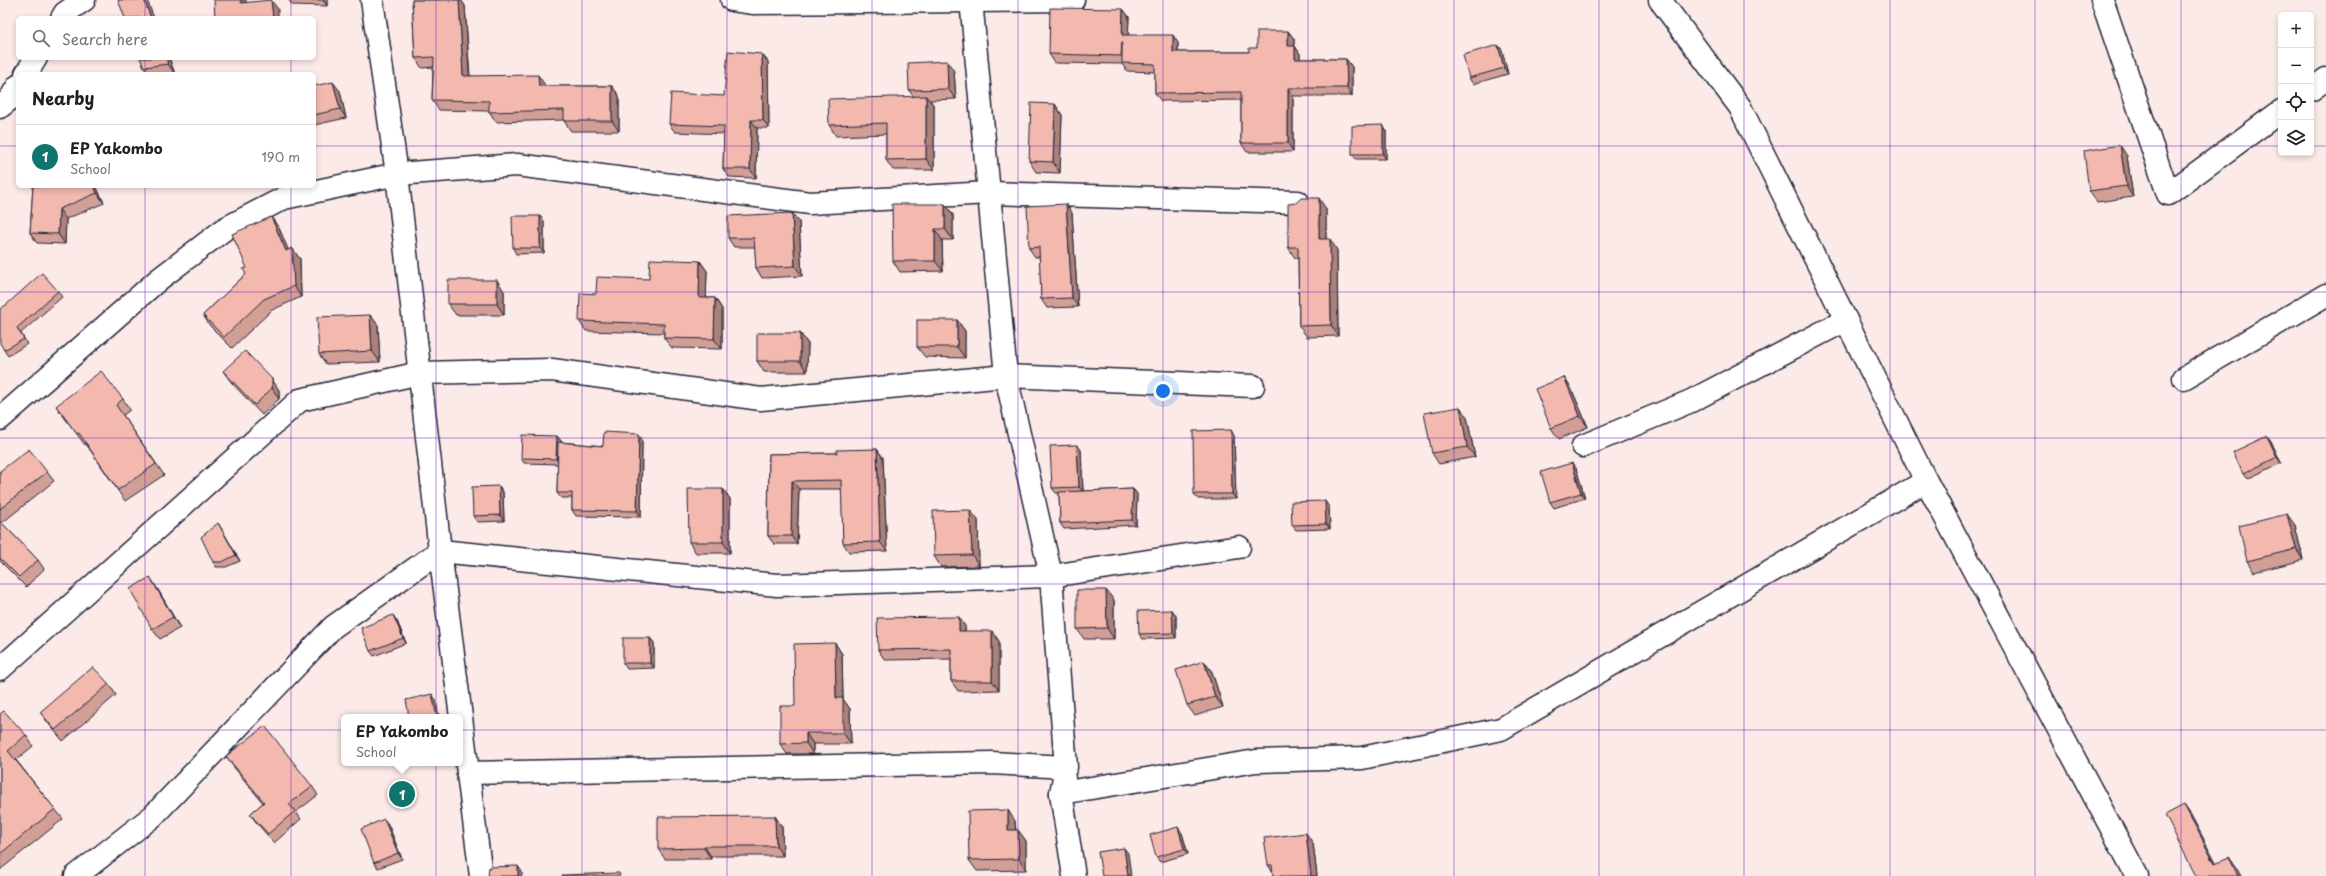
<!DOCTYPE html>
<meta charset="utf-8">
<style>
body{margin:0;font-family:"Playpen Sans",sans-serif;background:#f6f6f6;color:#202124}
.controls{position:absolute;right:12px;top:12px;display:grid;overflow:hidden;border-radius:6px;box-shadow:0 2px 6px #0003}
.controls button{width:36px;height:36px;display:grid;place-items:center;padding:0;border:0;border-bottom:1px solid #e0e0e0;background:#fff;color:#202124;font:20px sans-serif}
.you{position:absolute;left:1163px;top:391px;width:14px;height:14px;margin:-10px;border:3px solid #fff;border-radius:50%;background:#1a73e8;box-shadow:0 0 0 6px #1a73e833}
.badge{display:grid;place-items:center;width:26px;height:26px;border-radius:50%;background:#0f766e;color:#fff;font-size:13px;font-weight:700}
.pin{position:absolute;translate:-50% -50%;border:2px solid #fff;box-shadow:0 1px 4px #0006}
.popup{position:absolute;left:341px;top:714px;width:122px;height:52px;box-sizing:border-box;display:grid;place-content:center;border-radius:6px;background:#fff;filter:drop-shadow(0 1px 3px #0005);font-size:13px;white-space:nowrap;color:#757577}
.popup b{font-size:15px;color:#202124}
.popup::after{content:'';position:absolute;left:50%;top:100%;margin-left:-8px;border:8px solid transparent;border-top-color:#fff}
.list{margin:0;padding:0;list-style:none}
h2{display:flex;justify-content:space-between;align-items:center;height:52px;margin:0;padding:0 16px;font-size:17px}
h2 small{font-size:13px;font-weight:400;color:#757577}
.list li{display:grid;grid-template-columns:26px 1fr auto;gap:12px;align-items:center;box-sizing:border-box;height:64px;padding:0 16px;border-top:1px solid #e0e0e0}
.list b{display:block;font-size:15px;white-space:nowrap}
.list p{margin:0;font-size:13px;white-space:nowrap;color:#757577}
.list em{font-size:13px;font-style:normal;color:#757577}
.icon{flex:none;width:22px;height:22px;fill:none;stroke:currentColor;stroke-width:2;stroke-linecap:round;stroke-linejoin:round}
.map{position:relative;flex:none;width:2326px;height:876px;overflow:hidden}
.search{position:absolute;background:#fff;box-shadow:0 2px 6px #0003;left:16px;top:16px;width:300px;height:44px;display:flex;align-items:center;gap:10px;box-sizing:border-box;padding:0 14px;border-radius:6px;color:#757577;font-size:15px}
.panel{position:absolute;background:#fff;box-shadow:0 2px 6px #0003;left:16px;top:72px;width:300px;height:116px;border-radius:6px}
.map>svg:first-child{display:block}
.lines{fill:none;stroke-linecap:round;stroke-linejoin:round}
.minor-casing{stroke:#22223b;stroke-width:25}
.minor{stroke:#fff;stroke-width:22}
.wall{fill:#d19f96;stroke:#22223b}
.shaded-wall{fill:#aa827a;stroke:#22223b}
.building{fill:#f3b9af;stroke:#22223b}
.grid{fill:none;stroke:#7b2cbf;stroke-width:1;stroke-opacity:0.55}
</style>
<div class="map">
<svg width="2326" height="876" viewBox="0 0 2326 876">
<rect width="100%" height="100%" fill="#fbeae7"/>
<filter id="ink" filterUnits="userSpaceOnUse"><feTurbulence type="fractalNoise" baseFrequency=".025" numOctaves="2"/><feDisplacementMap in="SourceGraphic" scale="8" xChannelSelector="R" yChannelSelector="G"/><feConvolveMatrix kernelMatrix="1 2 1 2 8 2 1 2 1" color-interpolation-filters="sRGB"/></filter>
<g filter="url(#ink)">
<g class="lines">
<g class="minor-casing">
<g id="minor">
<polyline points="372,0 397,174 440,551 481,876"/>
<polyline points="732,0 754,3 1073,0"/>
<polyline points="1660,0 1740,107 1926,481 2137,876"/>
<polyline points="2102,0 2168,194 2281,111"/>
<polyline points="62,18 65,13 84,0"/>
<polyline points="26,74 36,58"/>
<polyline points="2311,90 2326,79"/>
<polyline points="0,107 10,99 18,86"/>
<polyline points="2184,378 2326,295"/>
<polyline points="0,419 158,280 226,228 284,198 397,174 517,165 810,203 989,193 1298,202"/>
<polyline points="1583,446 1691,401 1846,320"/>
<polyline points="0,669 300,400 420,373 552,370 761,399 1006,376 1253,386"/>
<polyline points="468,773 992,763 1066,767 1051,576 1006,376 971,0"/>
<polyline points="1064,778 1061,793 1074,876"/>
<polyline points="1061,793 1256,761 1362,758 1501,729 1926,481"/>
<polyline points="76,876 153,816 333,627 440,551 777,585 1051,576 1239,547"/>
</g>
</g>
<use href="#minor" class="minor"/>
</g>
<g class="wall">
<polygon points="289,0 327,0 327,6 292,5"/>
<polygon points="412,0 461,0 465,6 470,76 545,85 545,86 612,86 619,96 619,131 571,131 564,121 564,120 496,122 489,111 439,110 432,100 433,67 422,68 415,58"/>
<polygon points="1123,9 1129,17 1128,35 1178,43 1178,52 1249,52 1288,31 1294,39 1294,46 1295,46 1300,54 1300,59 1346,59 1352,67 1352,96 1293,96 1293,152 1247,152 1241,143 1241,100 1161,101 1155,93 1155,72 1127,71 1122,64 1055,63 1049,54"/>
<polygon points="1498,45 1502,50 1508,74 1473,84 1469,78"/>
<polygon points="762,54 768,62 769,128 757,128 756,178 729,177 723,169 724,134 675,132 669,124 724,96"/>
<polygon points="169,58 175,74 149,74 144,67"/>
<polygon points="954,71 956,99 930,100 934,106 934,170 893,170 886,160 886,134 836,136 829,125 913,96 909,90"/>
<polygon points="314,86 340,91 346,118 314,125"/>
<polygon points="1055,104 1062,115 1060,173 1036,172 1029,161"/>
<polygon points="1383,125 1386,131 1386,159 1356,159 1352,154"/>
<polygon points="2127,156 2133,197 2097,202 2089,191"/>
<polygon points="33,186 96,186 104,203 66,219 65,244 37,243 30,233"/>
<polygon points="945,204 953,215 953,240 942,240 943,271 900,272 893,261"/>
<polygon points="1326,209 1326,239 1337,250 1338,336 1307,337 1299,326 1298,258 1295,258 1288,247"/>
<polygon points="792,213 799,222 802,276 762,278 756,268 755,247 734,247 728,238"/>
<polygon points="1072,213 1078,307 1047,308 1041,299 1040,257 1035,257 1029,248"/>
<polygon points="271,217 279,228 288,250 292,248 300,259 301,297 272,310 232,348 210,326 203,315 246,274 247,268"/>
<polygon points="544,221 544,253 516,254 513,248"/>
<polygon points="700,261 707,271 706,298 715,298 722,309 722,349 672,348 664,338 664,333 586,331 579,321 596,294 649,279"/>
<polygon points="58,291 62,297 21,333 27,344 8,356 4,350 6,305"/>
<polygon points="504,291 504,315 456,315 448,304"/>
<polygon points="370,315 378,325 380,362 326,364 319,354"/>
<polygon points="957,320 965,331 965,358 925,357 917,347"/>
<polygon points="800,333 808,344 807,372 764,372 757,361"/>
<polygon points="223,371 279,390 279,399 262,415 231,382"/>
<polygon points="1571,388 1588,427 1559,439 1551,428"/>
<polygon points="123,399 130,410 123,415 164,475 125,501 86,444 85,445 56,406"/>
<polygon points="1460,407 1467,417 1475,457 1439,464 1432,453"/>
<polygon points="1231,430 1234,436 1236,499 1198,499 1194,494"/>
<polygon points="557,436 561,441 561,442 603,446 642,440 641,517 576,516 572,510 572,498 561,498 557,493 558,464 524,463 521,458"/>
<polygon points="2267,436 2271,441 2281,463 2247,479 2243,474"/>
<polygon points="1077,445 1081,450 1083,491 1133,489 1137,494 1136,525 1064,529 1060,523 1059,493 1056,493 1052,488"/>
<polygon points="877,449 883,458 887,551 849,552 843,543 842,489 799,489 797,544 774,544 768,536 769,454 837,453"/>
<polygon points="1576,468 1585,498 1554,508 1550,502"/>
<polygon points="0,471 47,472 54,481 2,523 38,560 44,569 26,587 0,561"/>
<polygon points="499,486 503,492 504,521 477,522 473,516"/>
<polygon points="723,489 730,499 730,553 696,553 689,542"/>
<polygon points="1329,507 1330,529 1296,530 1292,525"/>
<polygon points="978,520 979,566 941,567 934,556"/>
<polygon points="2295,525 2303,560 2254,572 2247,561"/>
<polygon points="221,528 240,561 226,567 216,567 213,562"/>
<polygon points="157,588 180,628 160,639 152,629"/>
<polygon points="1114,600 1114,639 1084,639 1077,629"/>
<polygon points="1172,610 1176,616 1176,638 1143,639 1139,634"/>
<polygon points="397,621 406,643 374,656 370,651"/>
<polygon points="965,626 965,631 999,641 999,690 958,691 951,681 951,659 885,660 878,650"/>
<polygon points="650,638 654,643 654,668 627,669 623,663"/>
<polygon points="835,643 842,654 843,699 850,709 851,744 813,744 813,754 787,754 780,744 795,706"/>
<polygon points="1204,661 1212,672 1223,707 1195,716 1187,705"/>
<polygon points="109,684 116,695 63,741 48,723 40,712"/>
<polygon points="0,714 26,735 33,746 16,760 55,809 63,819 0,870"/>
<polygon points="226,756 312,786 318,795 296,812 301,819 274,843 256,822 250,814 263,803 232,765"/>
<polygon points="775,816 782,827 783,856 711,856 711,859 665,859 658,849"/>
<polygon points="1015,821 1016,830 1018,830 1026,841 1026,870 977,871 969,860"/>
<polygon points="388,824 402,859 378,868 374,863"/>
<polygon points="1182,833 1188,854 1160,862 1156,857"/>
<polygon points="1313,843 1317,876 1273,876 1273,873 1268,865"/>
</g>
<g class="shaded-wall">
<polygon points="144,0 147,0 154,18 151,18"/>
<polygon points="241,0 246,0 247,12 241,3"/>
<polygon points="271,0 278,9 278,18 273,18"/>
<polygon points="323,0 327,0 327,6"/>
<polygon points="459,0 461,0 465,6 470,86 463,76"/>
<polygon points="1123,9 1129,17 1128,43 1122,35"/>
<polygon points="1288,31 1294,39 1294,54 1288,46"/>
<polygon points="1173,35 1178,43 1178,61 1173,52"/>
<polygon points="1498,45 1502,50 1508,74 1504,68"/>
<polygon points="1295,46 1300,54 1300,67 1295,59"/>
<polygon points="762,54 768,62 769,128 763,120"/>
<polygon points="166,58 169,58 175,74 168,64"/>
<polygon points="1346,59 1352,67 1352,96 1347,88"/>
<polygon points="947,61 954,71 956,99 948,89"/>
<polygon points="538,75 545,85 545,96 539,86"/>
<polygon points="333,82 340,91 346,118 340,109"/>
<polygon points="612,86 619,96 619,131 612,121"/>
<polygon points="1288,88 1293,96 1293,152 1288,143"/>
<polygon points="926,96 934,106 934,170 926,159"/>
<polygon points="1055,104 1062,115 1060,173 1053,162"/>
<polygon points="751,120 757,128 756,178 750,169"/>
<polygon points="1383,125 1386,131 1386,159 1383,154"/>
<polygon points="2120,145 2127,156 2133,197 2126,186"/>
<polygon points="94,186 96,186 104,203 97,193"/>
<polygon points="1319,198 1326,209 1326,249 1319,239"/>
<polygon points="945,204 953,215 953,240 945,229"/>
<polygon points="1066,204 1072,213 1078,307 1072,298"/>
<polygon points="59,209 66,219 65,244 58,234"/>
<polygon points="792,213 799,222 802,276 795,266"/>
<polygon points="540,216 544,221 544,253 540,248"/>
<polygon points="271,217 279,228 293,261 292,248 300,259 301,297 294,286 286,251"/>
<polygon points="935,229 942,240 943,271 935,261"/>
<polygon points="1330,239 1337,250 1338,336 1331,325"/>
<polygon points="700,261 707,271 706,308 699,298"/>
<polygon points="497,280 504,291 504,315 497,304"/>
<polygon points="715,298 722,309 722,349 714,339"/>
<polygon points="370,315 378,325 380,362 372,351"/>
<polygon points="957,320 965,331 965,358 957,347"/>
<polygon points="800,333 808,344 807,372 800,361"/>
<polygon points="1564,377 1571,388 1588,427 1580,416"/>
<polygon points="272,379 279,390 279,399 272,388"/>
<polygon points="1460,407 1467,417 1475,457 1467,447"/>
<polygon points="1231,430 1234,436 1236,499 1232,494"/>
<polygon points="639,434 642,440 641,517 637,511"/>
<polygon points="557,436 561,441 560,464 556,459"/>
<polygon points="2267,436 2271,441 2281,463 2277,457"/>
<polygon points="1077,445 1081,450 1083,492 1079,487"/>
<polygon points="877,449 883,458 887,551 880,542"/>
<polygon points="1572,463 1576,468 1585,498 1581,493"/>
<polygon points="792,481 799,489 797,544 791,536"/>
<polygon points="499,486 503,492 504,521 500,515"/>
<polygon points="723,489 730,499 730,553 723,542"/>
<polygon points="1133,489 1137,494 1136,525 1132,520"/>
<polygon points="1325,501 1329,507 1330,529 1326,524"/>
<polygon points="970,510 978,520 979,566 972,555"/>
<polygon points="2287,514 2295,525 2303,560 2296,549"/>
<polygon points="218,523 221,528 240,561 236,555"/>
<polygon points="150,577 157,588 180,628 173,617"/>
<polygon points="1106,590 1114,600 1114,639 1107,628"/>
<polygon points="1172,610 1176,616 1176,638 1173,633"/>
<polygon points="393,615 397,621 406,643 403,638"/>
<polygon points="959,617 965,626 965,641 959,631"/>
<polygon points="992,631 999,641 999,690 992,681"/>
<polygon points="650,638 654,643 654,668 650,663"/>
<polygon points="835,643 842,654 843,699 850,709 851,744 843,733 836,698"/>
<polygon points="1204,661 1212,672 1223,707 1215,697"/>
<polygon points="432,694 436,700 439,717 437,717"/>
<polygon points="806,733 813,744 813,754 806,743"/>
<polygon points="2184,805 2191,815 2222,873 2215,863"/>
<polygon points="1008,810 1015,821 1016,841 1008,830"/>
<polygon points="775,816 782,827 783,856 776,846"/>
<polygon points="384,819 388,824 402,859 398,853"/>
<polygon points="1178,827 1182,833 1188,854 1184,849"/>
<polygon points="1018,830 1026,841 1026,870 1019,859"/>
<polygon points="1306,833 1313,843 1317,876 1311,876"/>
<polygon points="704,846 711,856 711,859 704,848"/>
<polygon points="1124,848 1128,853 1131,876 1128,876"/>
<polygon points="2229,857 2236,867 2241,876 2238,876"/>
<polygon points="518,866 522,872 522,876 518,876"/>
</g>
<g class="building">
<polygon points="118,0 144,0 151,18 125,18"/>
<polygon points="214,0 241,0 241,3 271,0 273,18 215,18"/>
<polygon points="412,0 459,0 463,76 538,75 539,86 612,86 612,121 564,121 564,110 489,112 489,101 432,100 434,57 415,58"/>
<polygon points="1050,8 1123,9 1122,35 1173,35 1173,52 1249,52 1249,48 1257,48 1257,31 1288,31 1288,46 1295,46 1295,59 1346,59 1347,88 1288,88 1288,143 1241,143 1241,92 1155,93 1155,64 1122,63 1122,42 1121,56 1049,54"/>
<polygon points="1498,45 1504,68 1469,78 1463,55"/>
<polygon points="728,51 762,54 763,120 751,120 750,169 723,169 724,126 669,124 671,93 724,96"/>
<polygon points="140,58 166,58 168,64 144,67"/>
<polygon points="947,61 948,89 909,90 908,63"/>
<polygon points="333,82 340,109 314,115 314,86"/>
<polygon points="926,96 926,159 886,160 886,123 829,125 828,99"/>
<polygon points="1031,103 1055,104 1053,162 1029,161"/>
<polygon points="1383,125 1383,154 1352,154 1352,126"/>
<polygon points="2120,145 2126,186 2089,191 2084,151"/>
<polygon points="33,186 94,186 97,193 59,209 58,234 30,233"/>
<polygon points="1301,198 1319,198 1319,239 1330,239 1331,325 1299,326 1298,247 1288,247 1288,204 1296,203"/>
<polygon points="892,204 945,204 945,229 935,229 935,261 893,261"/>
<polygon points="1066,204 1072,298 1041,299 1039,247 1029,248 1027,206"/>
<polygon points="792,213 795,266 756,268 754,238 728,238 728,216"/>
<polygon points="512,216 540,216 540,248 513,248"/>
<polygon points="271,217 286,251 292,248 294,286 264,299 224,337 203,315 246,274 243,269 247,268 232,234"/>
<polygon points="650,259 700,261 699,298 715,298 714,339 664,338 664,324 579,321 580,293 596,294 597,277 649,279"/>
<polygon points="42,273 58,291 17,328 24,339 4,350 0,343 0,309 6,305"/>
<rect x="448" y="280" width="49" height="24"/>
<polygon points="370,315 372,351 319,354 317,317"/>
<rect x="917" y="320" width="40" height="27"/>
<rect x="757" y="333" width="43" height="28"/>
<polygon points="245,351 272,379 272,388 255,405 223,371"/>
<polygon points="101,371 123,399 116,405 156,464 118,490 79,433 77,434 56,406"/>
<polygon points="1564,377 1580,416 1551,428 1535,389"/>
<polygon points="1460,407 1467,447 1432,453 1424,413"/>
<polygon points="1231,430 1232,494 1194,494 1193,431"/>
<polygon points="604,432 639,434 637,511 572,510 572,493 557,493 558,442 603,446"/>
<polygon points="522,435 557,436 556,459 521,458"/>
<polygon points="2267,436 2277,457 2243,474 2233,452"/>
<polygon points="1077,445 1079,487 1052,488 1050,446"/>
<polygon points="29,449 47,472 0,509 0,471"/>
<polygon points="877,449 880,542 843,543 841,480 792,481 791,536 768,536 769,454 837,453 837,450"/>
<polygon points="1572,463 1581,493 1550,502 1541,472"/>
<polygon points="499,486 500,515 473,516 472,487"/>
<polygon points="688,489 723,489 723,542 689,542"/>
<polygon points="1133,489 1132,520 1060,523 1059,492"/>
<polygon points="1325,501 1326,524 1292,525 1291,502"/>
<polygon points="970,510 972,555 934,556 933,511"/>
<polygon points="2287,514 2296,549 2247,561 2239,526"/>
<polygon points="0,521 38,560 19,577 0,558"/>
<polygon points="218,523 236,555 222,562 213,562 201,537"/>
<polygon points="150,577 173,617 152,629 130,589"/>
<polygon points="1077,590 1106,590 1107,628 1077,629"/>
<polygon points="1172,610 1173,633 1139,634 1138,611"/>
<polygon points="393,615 403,638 370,651 361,628"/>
<polygon points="959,617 959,631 992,631 992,681 951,681 951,649 878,650 877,618"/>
<rect x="623" y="638" width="27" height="25"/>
<polygon points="835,643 836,698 843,698 843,733 806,733 806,743 780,744 780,706 795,706 794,644"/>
<polygon points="1204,661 1215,697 1187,705 1176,670"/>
<polygon points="93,667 109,684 55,730 40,712"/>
<polygon points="432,694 437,717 409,717 406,700"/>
<polygon points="4,711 26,735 8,751 55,809 0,854 0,714"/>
<polygon points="265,726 312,786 289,804 295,811 268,834 250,814 264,802 226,756"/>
<polygon points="2184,805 2215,863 2229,857 2238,876 2196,876 2165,815"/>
<polygon points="1008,810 1008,830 1018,830 1019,859 969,860 968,811"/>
<polygon points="775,816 776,846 704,846 704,848 658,849 658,817"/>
<polygon points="384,819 398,853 374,863 361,829"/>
<polygon points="1178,827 1184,849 1156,857 1150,835"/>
<polygon points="1306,833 1311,876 1273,876 1272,865 1268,865 1264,838"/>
<polygon points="1124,848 1128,876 1102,876 1098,852"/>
<polygon points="518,866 518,876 488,876 489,867"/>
<polygon points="619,873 620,876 562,876 562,875"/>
</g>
</g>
<path class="grid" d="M145 0V18M291 0V18M436 0V876M582 0V876M727 0V876M872 0V876M1018 0V876M1163 0V876M1308 0V876M1454 0V876M1599 0V876M1744 0V876M1890 0V876M2035 0V876M2181 0V876M145 58V74M291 58V74M0 146H18M314 146H2281M2311 146H2326M145 186V876M291 186V876M0 292H2326M0 438H2326M0 584H2326M0 730H2326"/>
</svg>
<div class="controls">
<button>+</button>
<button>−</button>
<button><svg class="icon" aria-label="locate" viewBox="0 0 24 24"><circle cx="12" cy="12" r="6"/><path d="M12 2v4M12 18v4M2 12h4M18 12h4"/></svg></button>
<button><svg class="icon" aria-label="layers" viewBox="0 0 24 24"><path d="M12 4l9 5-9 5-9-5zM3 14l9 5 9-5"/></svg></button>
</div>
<div class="you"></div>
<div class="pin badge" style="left:402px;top:794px">1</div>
<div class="popup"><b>EP Yakombo</b>School</div>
<div class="search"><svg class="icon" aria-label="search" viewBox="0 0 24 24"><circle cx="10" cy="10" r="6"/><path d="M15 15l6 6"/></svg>Search here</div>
<section class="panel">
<h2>Nearby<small></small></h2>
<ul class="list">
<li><span class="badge">1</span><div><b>EP Yakombo</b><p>School</p></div><em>190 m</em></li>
</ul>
</section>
</div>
